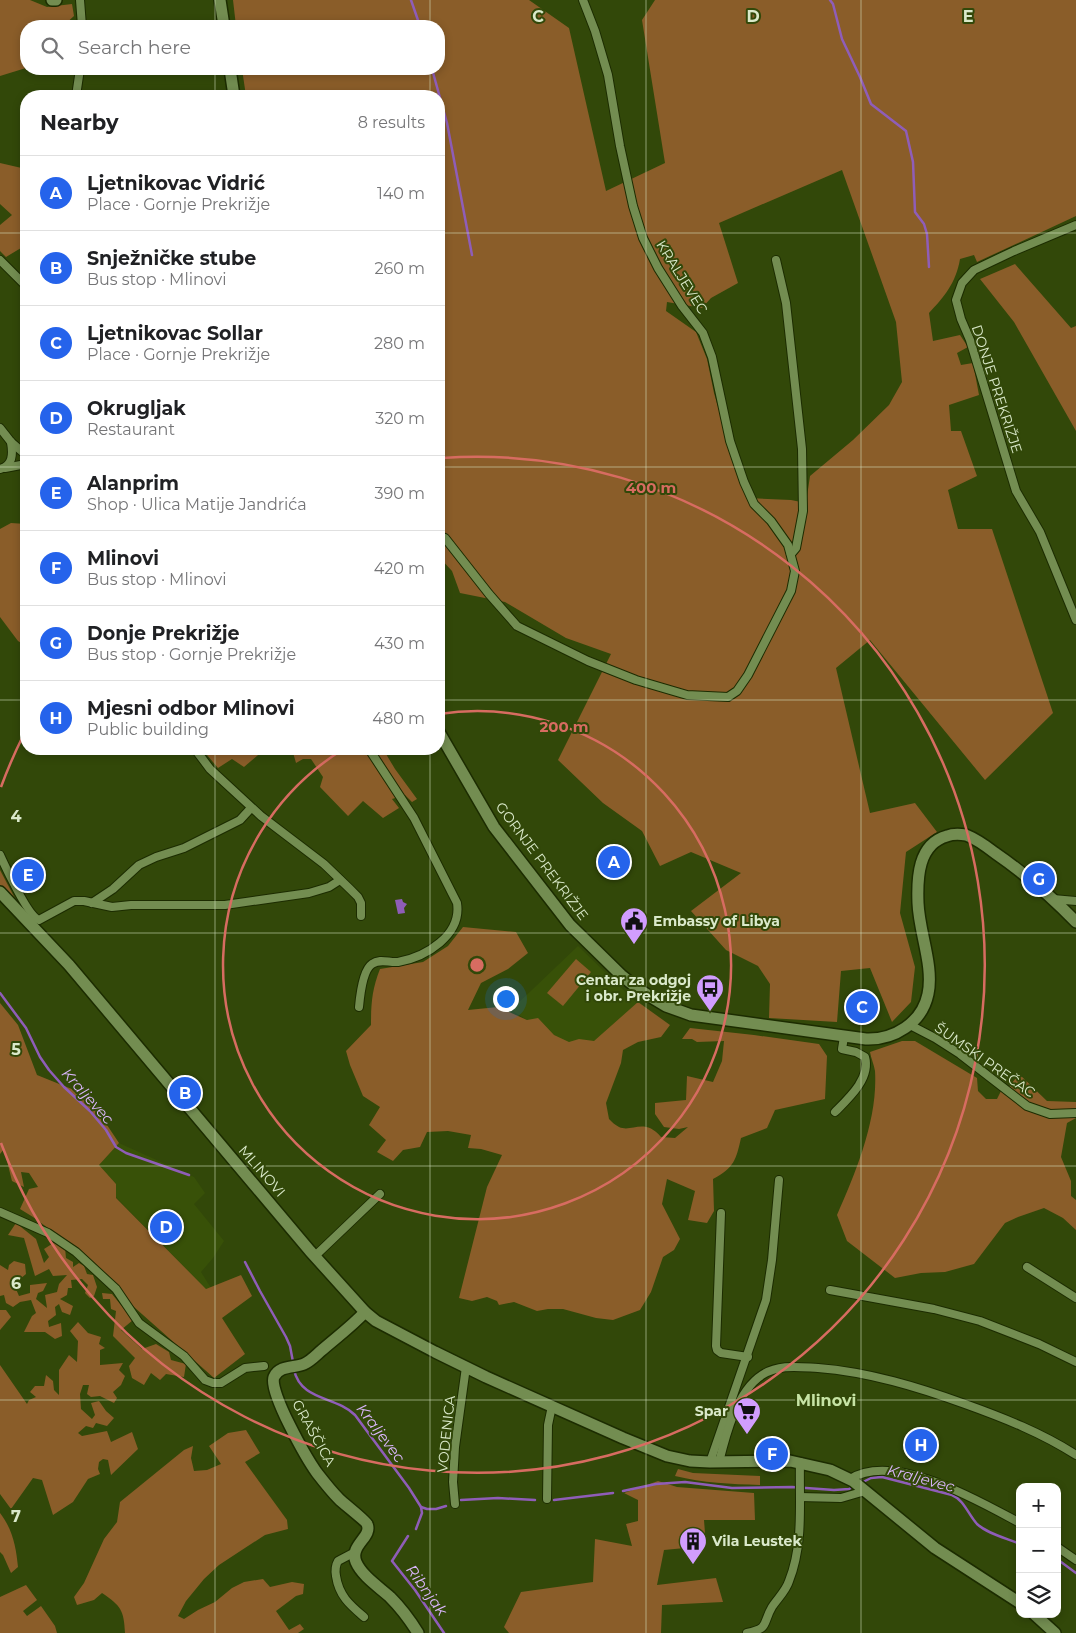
<!DOCTYPE html>
<meta charset="utf-8">
<style>
body{margin:0;font-family:Montserrat,sans-serif;background:#f6f6f6;color:#202124}
.controls{position:absolute;right:15px;bottom:15px;display:grid;overflow:hidden;border-radius:10px;box-shadow:0 2px 8px #0003}
.controls button{width:45px;height:45px;display:grid;place-items:center;padding:0;border:0;border-bottom:1px solid #e0e0e0;background:#fff;color:#202124;font:25px sans-serif}
.you{position:absolute;left:505px;top:998px;width:18px;height:18px;margin:-12px;border:4px solid #fff;border-radius:50%;background:#1a73e8;box-shadow:0 0 0 8px #1a73e833}
.badge{display:grid;place-items:center;width:32px;height:32px;border-radius:50%;background:#2563eb;color:#fff;font-size:16px;font-weight:700}
.pin{position:absolute;translate:-50% -50%;border:2px solid #fff;box-shadow:0 1px 5px #0006}
.list{margin:0;padding:0;list-style:none}
h2{display:flex;justify-content:space-between;align-items:center;height:65px;margin:0;padding:0 20px;font-size:21px}
h2 small{font-size:16px;font-weight:400;color:#757577}
.list li{display:grid;grid-template-columns:32px 1fr auto;gap:15px;align-items:center;box-sizing:border-box;height:75px;padding:0 20px;border-top:1px solid #e0e0e0}
.list b{display:block;font-size:19px;white-space:nowrap}
.list p{margin:0;font-size:16px;white-space:nowrap;color:#757577}
.list em{font-size:16px;font-style:normal;color:#757577}
.icon{flex:none;width:28px;height:28px;fill:none;stroke:currentColor;stroke-width:2;stroke-linecap:round;stroke-linejoin:round}
.map{position:relative;flex:none;width:1076px;height:1633px;overflow:hidden}
.search{position:absolute;background:#fff;box-shadow:0 2px 8px #0003;left:20px;top:20px;width:425px;height:55px;display:flex;align-items:center;gap:12px;box-sizing:border-box;padding:0 18px;border-radius:20px;color:#757577;font-size:19px}
.panel{position:absolute;background:#fff;box-shadow:0 2px 8px #0003;left:20px;top:90px;width:425px;height:665px;border-radius:20px}
.map>svg:first-child{display:block}
.built{fill:#385108}
.green{fill:#8a5d29;fill-rule:evenodd}
.water{fill:#8f5db8}
.lines{fill:none;stroke-linecap:round;stroke-linejoin:round}
.stream{stroke:#8f5db8;stroke-width:2.5}
.street-casing{stroke:#1c2c00;stroke-width:10}
.secondary-casing{stroke:#1c2c00;stroke-width:14}
.street{stroke:#738d51;stroke-width:8}
.secondary{stroke:#738d51;stroke-width:11}
.grid{fill:none;stroke:#dae9ca;stroke-width:1;stroke-opacity:0.55}
.ring{fill:none;stroke:#d76c61;stroke-width:2.5}
.labels{text-anchor:middle;dominant-baseline:central;stroke-width:4;stroke-linejoin:round;paint-order:stroke}
.street-label{font-size:14px;fill:#dae9ca;stroke:#324809}
.poi-label{font-size:14px;font-weight:bold;fill:#dae9ca;stroke:#324809;text-anchor:start}
.water-label{font-size:15px;font-style:italic;fill:#dab6fc;stroke:#324809}
.quarter-label{font-size:16px;font-weight:bold;fill:#c7e4a5;stroke:#324809}
.grid-label{font-size:16px;text-anchor:middle;font-weight:bold;fill:#dae9ca;stroke:#324809;stroke-width:4;stroke-linejoin:round;paint-order:stroke}
.centre{fill:#d76c61;stroke:#324809;stroke-width:2.5}
.ring-label{font-size:15px;text-anchor:middle;font-weight:bold;fill:#d76c61;stroke:#324809;stroke-width:4;stroke-linejoin:round;paint-order:stroke}
</style>
<div class="map">
<svg width="1076" height="1633" viewBox="0 0 1076 1633">
<rect width="100%" height="100%" fill="#324809"/>
<g class="built">
<polygon points="578,946 640,1006 590,1059 511,1010"/>
<polygon points="119,1143 194,1177 205,1193 194,1204 224,1241 213,1258 201,1272 211,1288 206,1289 116,1197 116,1184 99,1165"/>
</g>
<g class="green">
<polygon points="0,0 30,0 47,7 72,4 74,16 63,26 26,26 26,68 0,76"/>
<path d="M233 0H529L569 28 606 191 665 163 642 20 655 0H1076V216L977 262 974 255 960 259C956 283 944 297 929 313L933 341 960 335 968 347 957 353 961 365 973 363 979 395 949 405 951 431H961L977 476 948 490 958 529H992L1053 713 985 780 870 640 836 668 870 813 915 803 937 832 906 852 900 913 915 967 911 1002 892 1022 870 968 841 971 837 1022 769 1018 770 984 758 966 726 950 691 911 741 873 691 852 660 866 642 831 603 803 558 760 611 654 566 638 505 602 460 593 452 571 439 557V528L444 495 439 485V96H246L242 69H439V26H236ZM842 170 896 322 902 382 889 405 853 440 810 476 806 503 791 500 747 498 739 480 714 393 707 359 696 332 666 311 667 302 702 308 711 298 738 283 719 223Z"/>
<polygon points="0,163 26,169 26,245 6,257 0,251 0,225 12,215 0,204"/>
<polygon points="1015,264 1071,328 1076,326 1076,431 1014,322 980,279"/>
<polygon points="11,523 26,524 26,646 18,641 0,617 0,529"/>
<polygon points="202,749 265,749 244,767 232,759 218,768"/>
<polygon points="292,749 383,749 395,769 417,799 412,802 405,795 392,799 399,808 383,818 363,801 348,816 320,787 323,777 311,759 303,759 296,763"/>
<polygon points="0,870 18,904 16,906 0,886"/>
<path d="M463 927 516 932 528 953 508 969 481 983 468 1010 498 1007 527 1020 538 1018 554 1035 569 1042 579 1039 594 1041 638 1002 670 1025 661 1037 638 1042 623 1050 621 1063 606 1103 609 1119C612 1122 615 1125 619 1127 632 1133 644 1117 661 1137L675 1138 688 1127 679 1129 664 1127 655 1114V1103L686 1100 687 1076 713 1082 722 1061 724 1041 697 1042 692 1039H682L690 1028 754 1035 819 1044 827 1056 825 1099 775 1110 767 1128 741 1138C736 1160 734 1168 713 1179L714 1211 707 1223 688 1220 695 1191 667 1179 662 1204 680 1239 674 1250 663 1257 651 1292 640 1310 613 1320 596 1318 563 1309H548L537 1311 514 1302 499 1305 497 1301 487 1297 472 1301 459 1298 487 1187 502 1155 481 1149 468 1148 471 1135 448 1131 427 1132 420 1147 403 1150 393 1161 377 1152 386 1140 369 1125 380 1107 363 1096 350 1065 346 1051 371 1025C371 1004 372 989 380 969L423 962 448 946Z"/>
<polygon points="576,959 591,972 563,1006 547,993"/>
<polygon points="0,1003 18,1025 37,1075 84,1094 95,1107 119,1143 99,1165 116,1184 116,1198 206,1289 241,1275 252,1296 222,1318 245,1354 214,1378 134,1307 90,1259 33,1217 20,1209 29,1189 38,1187 29,1173 21,1172 24,1187 12,1181 4,1149 0,1154"/>
<path d="M902 1041H915L977 1078 978 1091 986 1099H997L1001 1091 1009 1087 1019 1074 1047 1101 1076 1102V1118L1067 1123 1061 1157 1071 1181V1196L1076 1200V1230L1063 1218 1044 1208 1018 1217 1005 1223 974 1264 945 1272 921 1273 895 1278 847 1241 837 1215C856 1172 878 1119 875 1071 874 1065 871 1058 870 1052Z"/>
<polygon points="16,1223 36,1239 44,1263 49,1257 44,1249 55,1242 65,1248 66,1258 73,1262 73,1267 79,1263 84,1266 87,1274 93,1275 97,1287 94,1296 90,1298 85,1293 88,1285 82,1279 71,1280 72,1288 68,1288 67,1295 60,1299 73,1306 70,1315 62,1312 59,1304 55,1307 56,1315 48,1321 49,1327 61,1323 62,1336 55,1339 45,1332 24,1332 32,1316 36,1313 31,1300 20,1302 13,1307 6,1303 4,1295 0,1296 0,1265 8,1270 9,1265 14,1261 25,1264 26,1274 20,1279 21,1285 16,1289 19,1296 30,1293 30,1285 47,1283 43,1291 38,1293 36,1299 47,1308 45,1295 57,1292 59,1284 67,1275 53,1276 49,1269 35,1276 24,1238 8,1235"/>
<polygon points="102,1293 112,1294 133,1320 121,1330 142,1349 156,1344 169,1352 171,1360 186,1364 184,1377 166,1374 160,1380 151,1373 144,1385 132,1378 129,1366 135,1358 113,1336 116,1311 111,1309 110,1299 103,1299"/>
<polygon points="0,1310 6,1310 11,1317 0,1330"/>
<polygon points="78,1322 88,1333 101,1337 99,1344 105,1348 100,1350 100,1365 123,1363 119,1370 125,1376 121,1385 113,1392 117,1398 114,1403 100,1396 91,1397 87,1394 89,1385 83,1385 80,1394 81,1409 92,1419 95,1415 91,1403 99,1401 106,1411 114,1418 107,1426 96,1423 93,1428 86,1426 78,1433 82,1436 107,1431 111,1442 132,1432 138,1449 111,1475 108,1460 103,1459 99,1462 98,1469 100,1474 88,1479 73,1502 53,1515 42,1480 33,1478 11,1509 0,1494 0,1365 27,1404 29,1400 36,1397 30,1392 35,1386 44,1386 46,1375 53,1381 54,1390 59,1395 59,1370 69,1355 77,1362 78,1341 70,1331"/>
<path d="M246 1430 260 1453 245 1462 287 1520 288 1529 265 1535 219 1565 204 1579 186 1601 178 1616 184 1619 198 1610 215 1602 232 1588 244 1582 263 1579 270 1587 292 1582 304 1584 303 1594 296 1596 276 1611 289 1630 300 1624 304 1629 298 1633H125C124 1610 121 1606 102 1593L94 1600 77 1605 74 1597 84 1583 104 1539 117 1522 120 1502 184 1450 193 1446 191 1458 194 1471 207 1470 221 1464 209 1446 228 1433Z"/>
<path d="M678 1469 693 1473 760 1476V1485C731 1484 703 1483 675 1476Z"/>
<polygon points="658,1481 677,1487 754,1493 755,1520 704,1520 706,1546 664,1550 657,1585 716,1578 723,1602 662,1605 661,1633 509,1633 504,1627 521,1592 593,1582 595,1539 632,1546 626,1524 638,1521 638,1500 624,1493"/>
<path d="M0 1513C13 1530 16 1547 18 1567L11 1573 3 1555 0 1552Z"/>
<polygon points="26,1585 37,1600 23,1611 27,1616 41,1606 55,1626 57,1633 0,1633 0,1597"/>
</g>
<polygon class="water" points="402,899 403,902 407,904 404,908 405,913 398,914 395,900"/>
<g class="lines">
<g class="stream">
<polyline points="411,0 420,26"/>
<polyline points="830,0 833,4 842,39 860,77 871,104 906,131 913,162 915,212 924,224 927,234 929,267"/>
<polyline points="432,69 447,123 472,255"/>
<polyline points="0,993 26,1028 40,1057 49,1070 64,1087 90,1111 106,1130 116,1147 126,1153 189,1175"/>
<polyline points="245,1262 260,1291 286,1337 290,1346 293,1362"/>
<path d="M294 1370C301 1401 336 1396 355 1415L409 1488 421 1507 427 1509H436L446 1506"/>
<path d="M861 1483 871 1478 882 1477 952 1495C964 1500 968 1514 977 1524 988 1534 1006 1538 1020 1544"/>
<polyline points="623,1491 656,1484 685,1482 732,1488 792,1487 834,1490 849,1489 854,1486"/>
<polyline points="461,1500 498,1498 535,1500"/>
<polyline points="554,1500 613,1493"/>
<polyline points="416,1529 422,1513 421,1507"/>
<polyline points="408,1536 392,1561 415,1590 444,1633"/>
<polyline points="1057,1559 1076,1573"/>
</g>
<g class="street-casing">
<g id="street">
<polyline points="80,0 82,26"/>
<polyline points="76,96 80,69"/>
<polyline points="1076,225 1014,251 974,270 962,283 956,300 961,319 970,340 1016,491 1040,532 1076,620"/>
<polyline points="0,260 26,286"/>
<polyline points="776,260 786,303 802,449 803,511 796,548 791,554"/>
<polyline points="0,428 11,442 26,455"/>
<polyline points="5,468 26,464"/>
<path d="M0 469C13 466 13 454 11 442"/>
<polyline points="439,536 445,538 489,594 517,626 588,661 636,680 687,695 728,697 737,691 748,675 791,591 795,571 788,545 771,521 754,504 744,482 730,441 712,357 703,333 682,306 658,268 643,238 633,206 620,146 608,75 595,31 583,0"/>
<polyline points="195,749 210,769 261,816 324,864 350,889 358,897 361,903 361,916"/>
<path d="M0 855C6 868 28 916 39 920L74 901H84L112 907 131 905H225L309 893 329 887 340 880"/>
<polyline points="1053,899 1076,901"/>
<polyline points="92,903 113,889 139,865 156,857 184,848 240,820 251,808"/>
<path d="M359 1007C360 996 363 970 372 964 380 958 389 963 398 962 426 957 462 935 457 903L414 818 369 749"/>
<polyline points="910,1025 935,1038 960,1054 1027,1106 1050,1114 1076,1113"/>
<path d="M835 1112C849 1098 871 1078 865 1057L856 1052 842 1049 844 1037"/>
<polyline points="0,1212 48,1233 76,1252 116,1289 139,1323 184,1356 205,1380 213,1383 221,1383 245,1368 264,1366"/>
<polyline points="721,1213 716,1346 717,1350 721,1353 748,1357"/>
<polyline points="315,1256 380,1194"/>
<polyline points="1027,1267 1076,1298"/>
<polyline points="830,1290 934,1309 980,1321 1039,1344 1076,1362"/>
<polyline points="710,1462 766,1300 772,1260 779,1180"/>
<path d="M719 1462C726 1434 737 1391 762 1375 779 1364 798 1367 818 1368 869 1372 918 1387 965 1404 1004 1418 1042 1433 1076 1455"/>
<path d="M850 1479C894 1451 979 1501 1020 1523"/>
<polyline points="800,1497 841,1498 865,1491"/>
<polyline points="547,1499 548,1425 552,1406"/>
<polyline points="455,1504 453,1482 455,1447 466,1367"/>
<polyline points="1057,1547 1076,1560"/>
<path d="M355 1552 338 1561C335 1566 335 1570 336 1576 339 1596 350 1605 364 1617"/>
<path d="M747 1633C770 1628 762 1624 772 1607 777 1599 786 1591 789 1581 804 1544 799 1501 800 1462"/>
</g>
</g>
<g class="secondary-casing">
<g id="secondary">
<polyline points="52,0 56,0"/>
<polyline points="220,0 224,26"/>
<polyline points="230,69 234,96"/>
<path d="M439 732 494 827 570 925 621 975 641 991 666 1006 691 1015 866 1039C894 1040 922 1023 928 994 934 966 919 932 918 903 917 878 918 844 947 836 952 834 960 834 966 835 976 839 986 846 995 853 1024 873 1051 896 1076 922"/>
<polyline points="0,892 69,965 310,1251 365,1312 376,1321 435,1352 486,1377 623,1438 667,1456 690,1461 710,1462 790,1461 830,1470 853,1481 935,1548 1020,1603"/>
<path d="M365 1312C352 1326 337 1337 322 1350 317 1354 311 1361 304 1364 295 1368 279 1365 274 1377 268 1391 307 1459 317 1473 324 1482 331 1491 339 1499 344 1504 366 1521 367 1524 373 1537 349 1545 356 1562 362 1576 379 1587 390 1597 401 1608 410 1620 418 1633"/>
<polyline points="1034,1614 1055,1633"/>
</g>
</g>
<use href="#street" class="street"/>
<use href="#secondary" class="secondary"/>
</g>
<path class="grid" d="M215 0V26M430 0V26M646 0V1633M861 0V1633M215 69V96M430 69V96M0 233H26M439 233H1076M0 467H26M439 467H1076M0 700H26M439 700H1076M215 749V1633M430 749V1633M0 933H1076M0 1166H1076M0 1400H1076"/>
<g class="ring">
<path d="M439 714A254 254 0 1 1 342 750"/>
<path d="M1 787A508 508 0 0 1 24 734M442 458A508 508 0 1 1 1 1143"/>
</g>
<defs>
<g id="civic-pin" transform="scale(1.4375)"><path d="M0 17L-7.5 6A9.5 9.5 0 1 1 7.5 6Z" fill="#d19dfe" stroke="#324809"/><path d="M-.6-6.5H3V-4.5H.6V-3L4-1V1h2V6H-6V1h2V-1L-.6-3ZM-1.2 2.5V6h2.4V2.5Z" fill="#111"/></g>
<g id="bus-pin" transform="scale(1.4375)"><path d="M0 17L-7.5 6A9.5 9.5 0 1 1 7.5 6Z" fill="#d19dfe" stroke="#324809"/><path d="M-5-6H5V4H4V6H2V4H-2V6H-4V4H-5ZM-3.5-4V0h7V-4ZM-3.5 1.2v1.5H-2V1.2ZM2 1.2v1.5H3.5V1.2Z" fill="#111"/></g>
<g id="supermarket-pin" transform="scale(1.4375)"><path d="M0 17L-7.5 6A9.5 9.5 0 1 1 7.5 6Z" fill="#d19dfe" stroke="#324809"/><path d="M-6-5.5h2.5l.6 2H6L4.5 2H-2.5L-4.4-4H-6ZM-1.5 3.2a1.3 1.3 0 1 0 .1 0ZM3 3.2a1.3 1.3 0 1 0 .1 0Z" fill="#111"/></g>
<g id="building-pin" transform="scale(1.4375)"><path d="M0 17L-7.5 6A9.5 9.5 0 1 1 7.5 6Z" fill="#d19dfe" stroke="#324809"/><path d="M-4-6H4V6H1V3H-1V6H-4ZM-2.5-4.3h1.7v1.8h-1.7ZM.8-4.3h1.7v1.8H.8ZM-2.5-1h1.7V.8h-1.7ZM.8-1h1.7V.8H.8Z" fill="#111"/></g>
</defs>
<g fill-rule="evenodd">
<use href="#civic-pin" x="634" y="921"/>
<use href="#bus-pin" x="710" y="988"/>
<use href="#supermarket-pin" x="747" y="1411"/>
<use href="#building-pin" x="693" y="1541"/>
</g>
<g class="labels">
<g class="street-label">
<text transform="translate(682 277) rotate(58)">KRALJEVEC</text>
<text transform="translate(997 389) rotate(72)">DONJE PREKRIŽJE</text>
<text transform="translate(542 861) rotate(53)">GORNJE PREKRIŽJE</text>
<text transform="translate(985 1060) rotate(35)">ŠUMSKI PREČAC</text>
<text transform="translate(262 1171) rotate(49)">MLINOVI</text>
<text transform="translate(314 1433) rotate(61)">GRAŠČICA</text>
<text transform="translate(446 1434) rotate(-84)">VODENICA</text>
</g>
<g class="poi-label">
<text x="653" y="921">Embassy of Libya</text>
<text x="691" y="980" text-anchor="end">Centar za odgoj<tspan x="691" dy="16">i obr. Prekrižje</tspan></text>
<text x="728" y="1411" text-anchor="end">Spar</text>
<text x="712" y="1541">Vila Leustek</text>
</g>
<g class="water-label">
<text transform="translate(88 1096) rotate(48)">Kraljevec</text>
<text transform="translate(381 1433) rotate(53)">Kraljevec</text>
<text transform="translate(921 1478) rotate(15)">Kraljevec</text>
<text transform="translate(427 1590) rotate(54)">Ribnjak</text>
</g>
<g class="quarter-label">
<text x="826" y="1400">Mlinovi</text>
</g>
</g>
<g class="grid-label">
<text x="538" y="22">C</text>
<text x="753" y="22">D</text>
<text x="968" y="22">E</text>
<text x="16" y="822">4</text>
<text x="16" y="1055">5</text>
<text x="16" y="1289">6</text>
<text x="16" y="1522">7</text>
</g>
<circle cx="477" cy="965" r="8" class="centre"/>
<g class="ring-label">
<text x="651" y="493">400 m</text>
<text x="564" y="732">200 m</text>
</g>
</svg>
<div class="controls">
<button>+</button>
<button>−</button>
<button><svg class="icon" aria-label="layers" viewBox="0 0 24 24"><path d="M12 4l9 5-9 5-9-5zM3 14l9 5 9-5"/></svg></button>
</div>
<div class="you"></div>
<div class="pin badge" style="left:614px;top:862px">A</div>
<div class="pin badge" style="left:185px;top:1093px">B</div>
<div class="pin badge" style="left:862px;top:1007px">C</div>
<div class="pin badge" style="left:166px;top:1227px">D</div>
<div class="pin badge" style="left:28px;top:875px">E</div>
<div class="pin badge" style="left:772px;top:1454px">F</div>
<div class="pin badge" style="left:1039px;top:879px">G</div>
<div class="pin badge" style="left:921px;top:1445px">H</div>
<div class="search"><svg class="icon" aria-label="search" viewBox="0 0 24 24"><circle cx="10" cy="10" r="6"/><path d="M15 15l6 6"/></svg>Search here</div>
<section class="panel">
<h2>Nearby<small>8 results</small></h2>
<ul class="list">
<li><span class="badge">A</span><div><b>Ljetnikovac Vidrić</b><p>Place · Gornje Prekrižje</p></div><em>140 m</em></li>
<li><span class="badge">B</span><div><b>Snježničke stube</b><p>Bus stop · Mlinovi</p></div><em>260 m</em></li>
<li><span class="badge">C</span><div><b>Ljetnikovac Sollar</b><p>Place · Gornje Prekrižje</p></div><em>280 m</em></li>
<li><span class="badge">D</span><div><b>Okrugljak</b><p>Restaurant</p></div><em>320 m</em></li>
<li><span class="badge">E</span><div><b>Alanprim</b><p>Shop · Ulica Matije Jandrića</p></div><em>390 m</em></li>
<li><span class="badge">F</span><div><b>Mlinovi</b><p>Bus stop · Mlinovi</p></div><em>420 m</em></li>
<li><span class="badge">G</span><div><b>Donje Prekrižje</b><p>Bus stop · Gornje Prekrižje</p></div><em>430 m</em></li>
<li><span class="badge">H</span><div><b>Mjesni odbor Mlinovi</b><p>Public building</p></div><em>480 m</em></li>
</ul>
</section>
</div>
